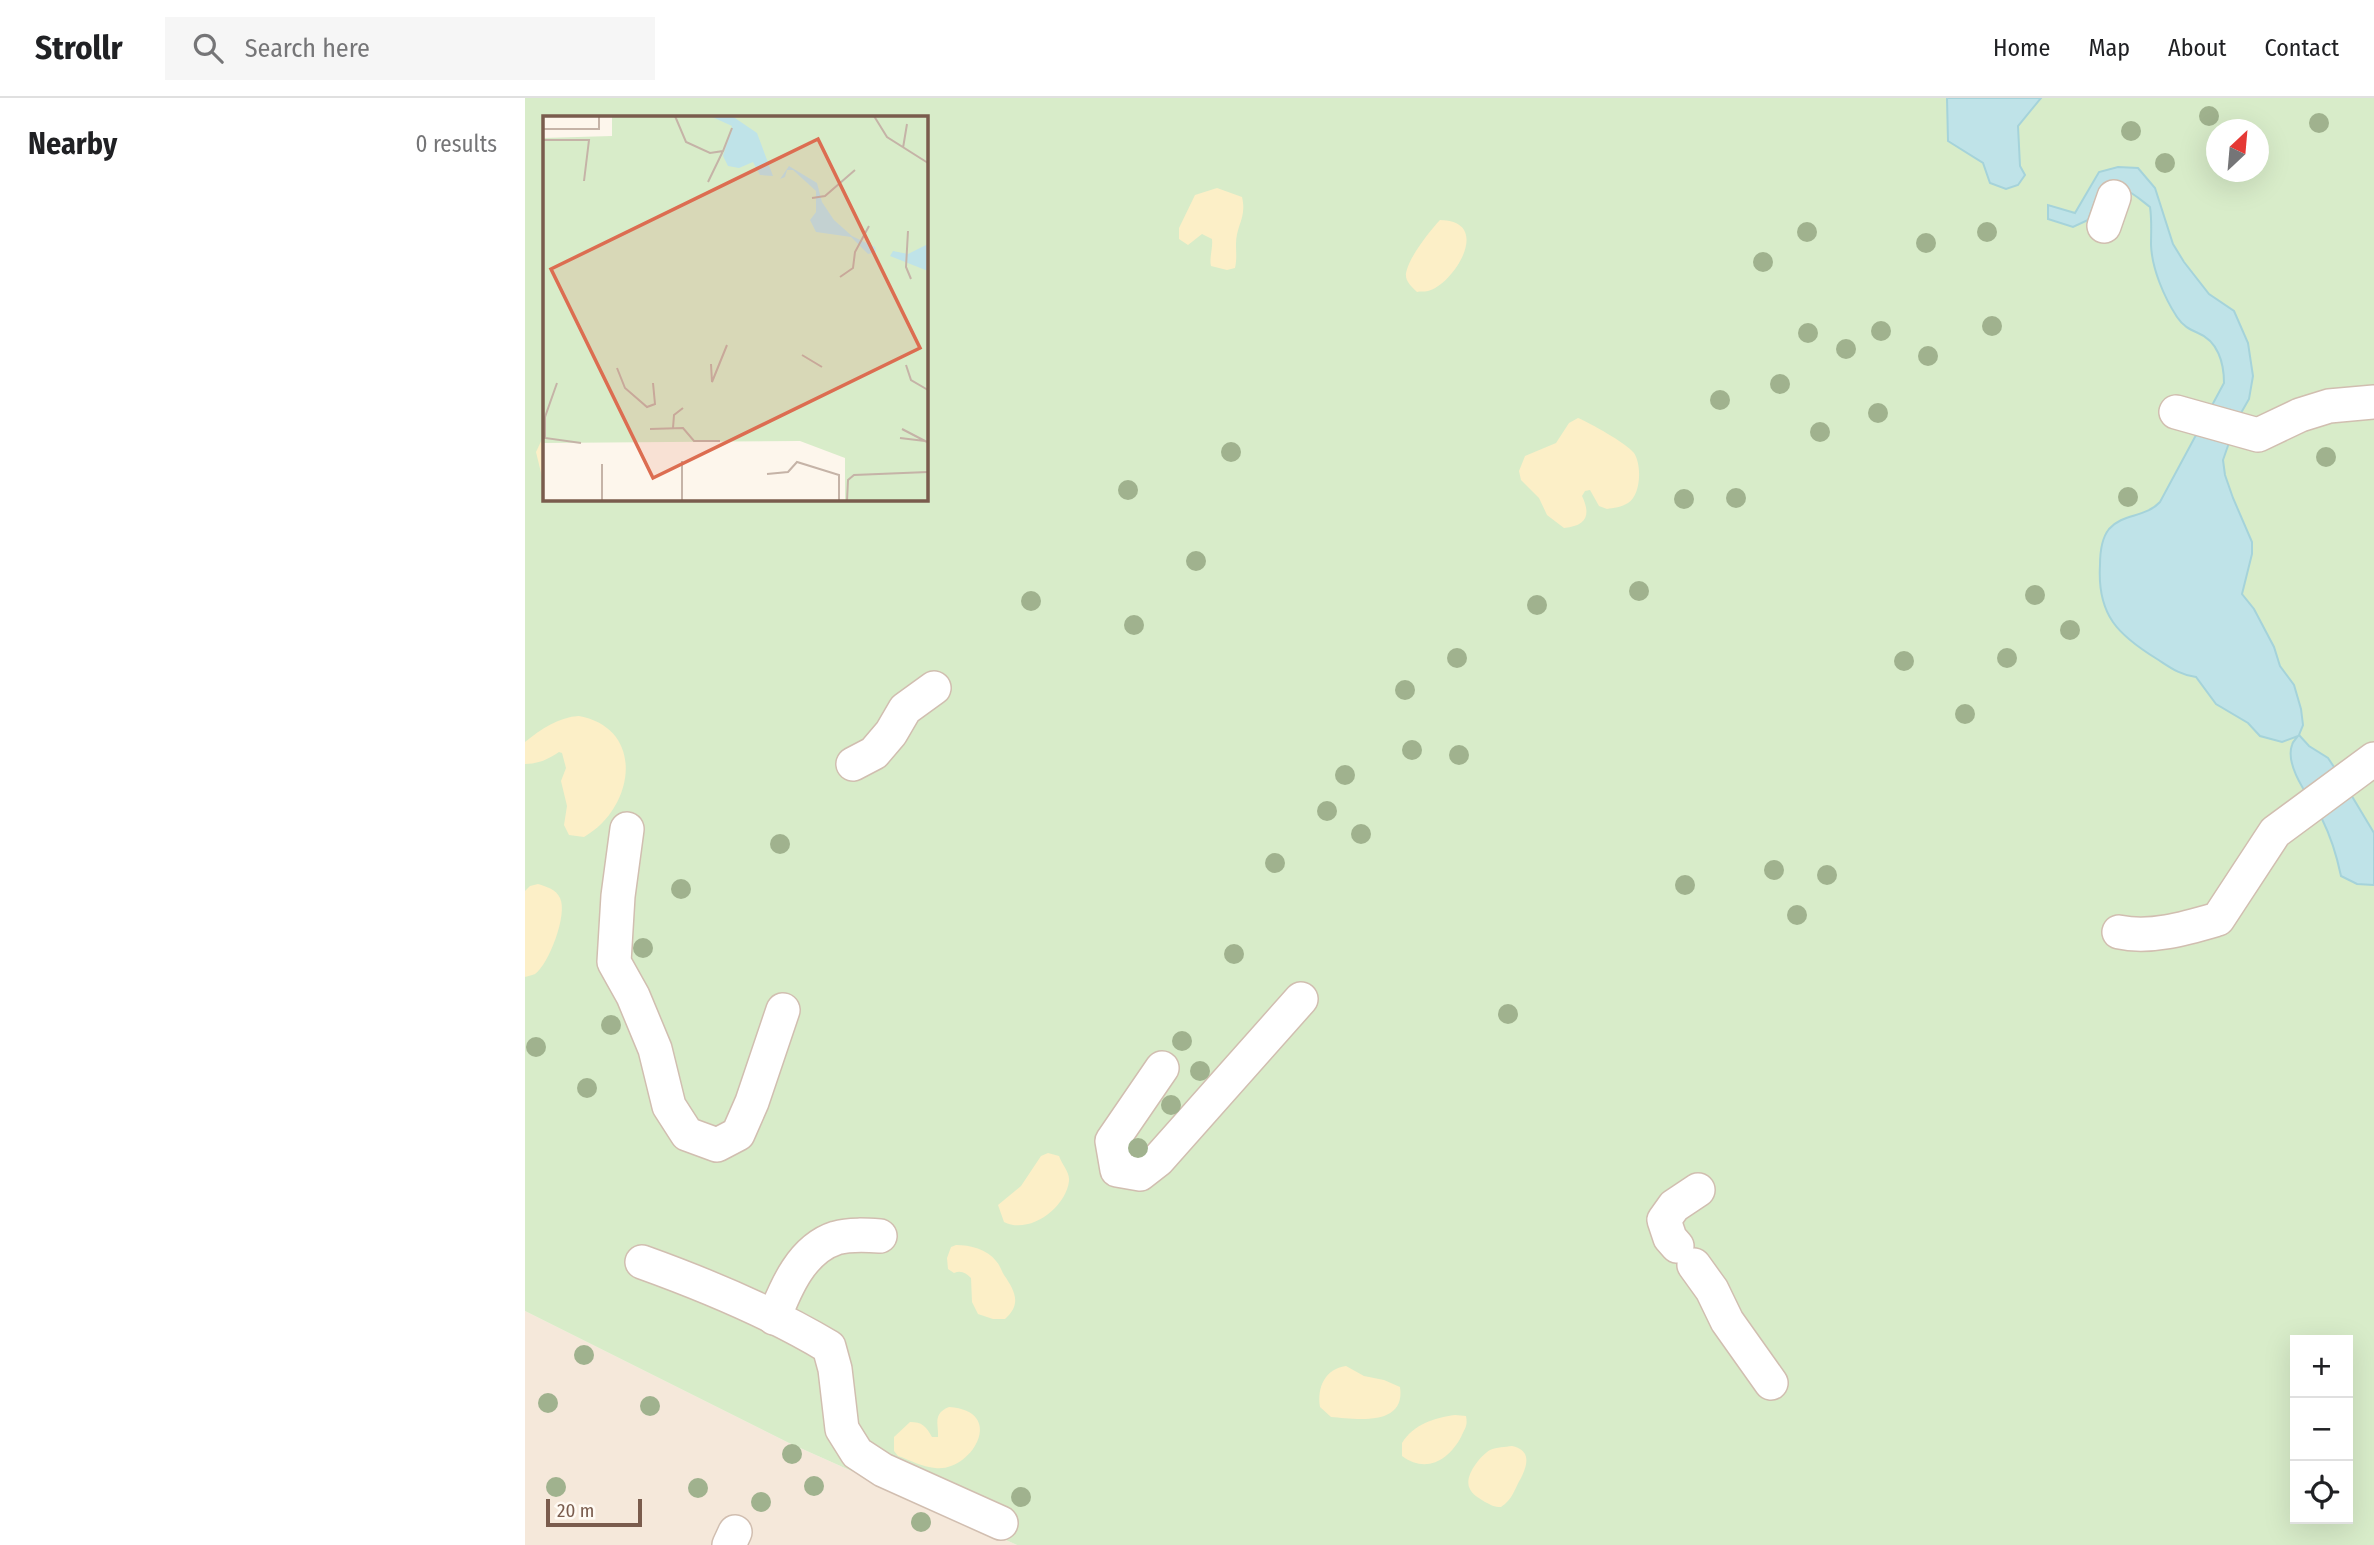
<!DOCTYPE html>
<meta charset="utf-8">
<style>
body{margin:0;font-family:"Fira Sans Condensed",sans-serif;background:#f6f6f6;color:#202124}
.controls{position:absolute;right:21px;bottom:21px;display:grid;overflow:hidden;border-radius:0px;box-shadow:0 7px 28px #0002}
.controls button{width:63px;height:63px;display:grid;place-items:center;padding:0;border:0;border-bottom:2px solid #e0e0e0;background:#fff;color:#202124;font:35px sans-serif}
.compass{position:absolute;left:1681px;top:21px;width:63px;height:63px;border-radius:50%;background:#fff;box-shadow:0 7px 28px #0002;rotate:26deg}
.scale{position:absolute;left:21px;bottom:18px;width:96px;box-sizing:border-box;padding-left:7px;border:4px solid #7a5c4d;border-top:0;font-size:19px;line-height:24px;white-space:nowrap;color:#7a5c4d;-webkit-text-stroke:5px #fffaf3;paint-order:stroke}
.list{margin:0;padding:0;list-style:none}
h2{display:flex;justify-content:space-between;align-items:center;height:91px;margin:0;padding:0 28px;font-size:30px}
h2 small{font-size:23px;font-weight:400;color:#757577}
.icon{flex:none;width:38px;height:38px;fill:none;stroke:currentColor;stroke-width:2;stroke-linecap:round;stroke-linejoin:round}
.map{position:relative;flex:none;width:1849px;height:1447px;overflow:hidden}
header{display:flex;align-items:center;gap:42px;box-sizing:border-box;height:98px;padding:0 35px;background:#fff;border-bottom:2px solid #e0e0e0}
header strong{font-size:33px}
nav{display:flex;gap:38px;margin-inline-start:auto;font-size:24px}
.search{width:490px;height:63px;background:#f6f6f6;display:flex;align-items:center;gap:18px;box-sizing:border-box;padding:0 24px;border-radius:0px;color:#757577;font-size:26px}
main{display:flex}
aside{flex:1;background:#fff}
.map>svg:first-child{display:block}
.residential{fill:#f5e8da}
.green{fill:#d8ecc9;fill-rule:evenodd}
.sand{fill:#fcefc7}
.water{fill:#bfe3e8;stroke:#a5d3da;stroke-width:2}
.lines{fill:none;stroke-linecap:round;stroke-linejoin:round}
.minor-casing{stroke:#d1beb0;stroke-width:36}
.minor{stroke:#fff;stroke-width:33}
.tree{fill:#a0b28e}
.inset-road{fill:none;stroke:#c5b3a7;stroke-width:2}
.view{fill:#dc6d51;fill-opacity:0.15;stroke:#dc6d51;stroke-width:3.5}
.inset-edge{fill:none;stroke:#7a5c4d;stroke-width:3.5}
</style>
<header>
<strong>Strollr</strong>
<div class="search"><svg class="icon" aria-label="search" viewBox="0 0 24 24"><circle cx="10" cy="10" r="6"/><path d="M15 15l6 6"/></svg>Search here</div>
<nav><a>Home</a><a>Map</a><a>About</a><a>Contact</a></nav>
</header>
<main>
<aside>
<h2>Nearby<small>0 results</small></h2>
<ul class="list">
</ul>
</aside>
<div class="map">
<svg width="1849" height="1447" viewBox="0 0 1849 1447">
<rect width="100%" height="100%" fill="#fdf6ec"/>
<polygon class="residential" points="0,1213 264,1345 492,1447 0,1447"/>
<path class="green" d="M0 0H1849V1447H492L264 1345 0 1213ZM19 19H401V401H19ZM1692 32H1734V74H1692ZM1770 1242H1823V1421H1770Z"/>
<g class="sand">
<path d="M692 90 717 99C722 120 711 127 711 146 711 155 712 161 710 170L702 172 686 168C684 160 688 151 687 141L677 136 663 147 654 141V130L670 97Z"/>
<path d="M915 122C969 123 928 187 903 193 899 194 895 193 892 194 886 188 880 183 881 175 884 159 904 134 915 122Z"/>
<path d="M1053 320C1065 325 1101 345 1109 355 1117 367 1116 397 1103 405 1097 409 1088 410 1082 411L1074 408 1065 392 1060 393 1057 398C1066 417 1062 428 1039 430L1022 417 1014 400 996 382 994 373 1000 358 1031 345 1044 325Z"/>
<polygon points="19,337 19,387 11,354"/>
<path d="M54 618C122 631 109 711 59 739L44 737 39 727 42 708 36 683 41 670 37 655 34 654C24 661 13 666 0 666V644C16 631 34 619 54 618Z"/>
<path d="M13 786C22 789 31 791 35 800 43 816 24 866 10 876 10 876 1 879 0 879V793L5 788Z"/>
<path d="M523 1055 534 1058C537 1067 545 1074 544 1083 541 1110 504 1137 479 1124L473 1107 496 1088 516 1058Z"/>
<path d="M431 1147C445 1147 462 1151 471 1163 475 1167 476 1172 479 1177 490 1193 497 1206 480 1221H468L453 1216 447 1204 446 1180C441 1175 436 1172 429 1175L423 1171 422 1160 426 1149Z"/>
<path d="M821 1268 839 1278 859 1282 875 1289C881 1329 831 1321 806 1319L795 1309C792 1289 800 1271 821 1268Z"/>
<path d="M424 1309C483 1313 446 1375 410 1370 397 1369 385 1362 373 1358L369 1353V1339L385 1324C397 1324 401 1328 407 1339H413C414 1326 407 1316 424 1309Z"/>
<path d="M930 1317 941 1318C943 1328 940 1330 936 1339 924 1362 901 1376 877 1358V1345C889 1326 909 1320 930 1317Z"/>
<path d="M987 1348C1006 1352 1003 1366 996 1380 989 1392 988 1401 976 1409 969 1409 966 1407 960 1404 954 1400 947 1397 944 1389 940 1377 955 1358 965 1352 972 1349 980 1349 987 1348Z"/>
</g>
<g class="water">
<polygon points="1422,0 1516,0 1493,28 1495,68 1500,77 1493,87 1481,91 1465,85 1458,65 1423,43"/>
<path d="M1593 69 1613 70 1630 90 1648 146 1659 164 1684 196 1709 213 1723 245 1728 278 1724 301 1712 322 1698 362 1700 377 1708 400 1727 444V456L1717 496 1729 511 1749 549 1755 568 1769 587 1776 611 1778 627 1774 637 1784 648 1803 660 1813 675 1849 735V787L1832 786 1816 778C1812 759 1806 739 1797 721 1787 703 1759 669 1767 647 1768 643 1771 641 1773 638L1757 644 1735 638 1723 625 1691 606 1671 579C1655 577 1646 570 1632 561 1593 537 1572 517 1575 467 1575 455 1576 441 1584 431 1598 415 1620 420 1635 404L1699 285C1699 265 1693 243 1673 235 1664 231 1658 228 1652 219 1639 199 1627 171 1626 147 1626 134 1627 122 1625 109 1608 96 1600 86 1577 92L1570 103 1563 122 1548 129 1523 121V107L1550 115 1574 74Z"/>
</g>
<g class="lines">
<g class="minor-casing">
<g id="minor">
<polyline points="1579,128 1589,99"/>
<polyline points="1651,314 1733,337 1775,317 1804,308 1849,304"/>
<polyline points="328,666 349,655 366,635 380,611 409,590"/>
<polyline points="102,731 93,798 89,864 108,898 130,951 144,1008 162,1036 192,1047 213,1036 227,1004 258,912"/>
<path d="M1594 834C1626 841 1662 830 1693 821L1750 734 1849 661"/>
<polyline points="637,970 587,1043 592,1072 615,1076 633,1062 776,901"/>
<polyline points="1152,1148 1145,1140 1139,1122 1149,1108 1173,1092"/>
<path d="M117 1164C181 1187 246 1214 304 1249L310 1271 317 1331 332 1355 358 1372 476 1425"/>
<polyline points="1169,1167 1187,1192 1202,1223 1246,1285"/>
<path d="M249 1220C261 1189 277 1151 311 1140 325 1136 341 1137 355 1138"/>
<polyline points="204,1447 210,1434"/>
</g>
</g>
<use href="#minor" class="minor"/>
</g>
<g class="tree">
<circle cx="1684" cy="18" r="10"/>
<circle cx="1794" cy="25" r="10"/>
<circle cx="1606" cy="33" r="10"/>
<circle cx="1640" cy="65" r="10"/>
<circle cx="1282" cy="134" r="10"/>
<circle cx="1462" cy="134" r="10"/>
<circle cx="1401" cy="145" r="10"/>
<circle cx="1238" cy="164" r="10"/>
<circle cx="1467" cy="228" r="10"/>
<circle cx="1356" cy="233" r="10"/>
<circle cx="1283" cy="235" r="10"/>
<circle cx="1321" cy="251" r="10"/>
<circle cx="1403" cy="258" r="10"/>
<circle cx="1255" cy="286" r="10"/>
<circle cx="1195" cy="302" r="10"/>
<circle cx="1353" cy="315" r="10"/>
<circle cx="1295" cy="334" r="10"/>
<circle cx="706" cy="354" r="10"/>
<circle cx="1801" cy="359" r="10"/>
<circle cx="603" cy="392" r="10"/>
<circle cx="1603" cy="399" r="10"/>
<circle cx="1211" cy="400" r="10"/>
<circle cx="1159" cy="401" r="10"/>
<circle cx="671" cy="463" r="10"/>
<circle cx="1114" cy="493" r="10"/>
<circle cx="1510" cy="497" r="10"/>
<circle cx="506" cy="503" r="10"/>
<circle cx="1012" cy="507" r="10"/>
<circle cx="609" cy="527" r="10"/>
<circle cx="1545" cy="532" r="10"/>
<circle cx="932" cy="560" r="10"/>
<circle cx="1482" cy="560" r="10"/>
<circle cx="1379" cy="563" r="10"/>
<circle cx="880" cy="592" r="10"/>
<circle cx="1440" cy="616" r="10"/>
<circle cx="887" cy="652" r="10"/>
<circle cx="934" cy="657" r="10"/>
<circle cx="820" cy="677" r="10"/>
<circle cx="802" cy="713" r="10"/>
<circle cx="836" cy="736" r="10"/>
<circle cx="255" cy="746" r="10"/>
<circle cx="750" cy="765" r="10"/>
<circle cx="1249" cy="772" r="10"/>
<circle cx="1302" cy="777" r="10"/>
<circle cx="1160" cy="787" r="10"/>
<circle cx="156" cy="791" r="10"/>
<circle cx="1272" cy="817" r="10"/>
<circle cx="118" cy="850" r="10"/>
<circle cx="709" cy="856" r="10"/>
<circle cx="983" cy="916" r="10"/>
<circle cx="86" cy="927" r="10"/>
<circle cx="657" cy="943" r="10"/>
<circle cx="11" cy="949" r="10"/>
<circle cx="675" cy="973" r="10"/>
<circle cx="62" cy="990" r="10"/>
<circle cx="646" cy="1007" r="10"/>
<circle cx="613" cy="1050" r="10"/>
<circle cx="59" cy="1257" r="10"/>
<circle cx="23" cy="1305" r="10"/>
<circle cx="125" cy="1308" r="10"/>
<circle cx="267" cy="1356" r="10"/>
<circle cx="289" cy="1388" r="10"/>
<circle cx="31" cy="1389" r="10"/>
<circle cx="173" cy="1390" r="10"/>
<circle cx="496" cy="1399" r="10"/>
<circle cx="236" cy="1404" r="10"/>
<circle cx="396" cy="1424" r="10"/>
</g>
<g transform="translate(18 18)">
<rect width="385" height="385" fill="#fdf6ec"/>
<path d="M69 0H385V385H302V342L257 325 0 327V22L69 20Z" fill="#d8ecc9"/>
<path d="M167 0H189L214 17 230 60 217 59 210 46 196 52 185 50 180 40 189 10ZM246 50 274 67 279 86 291 104 309 120 332 131 333 136 325 138 308 121 273 116 267 104 273 96V75L250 54H244L242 61 237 63ZM385 128V155L347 140 350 135 365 138Z" fill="#bfe3e8"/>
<path class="inset-road" d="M132 0 143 26 167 37 180 35 189 12M331 0 344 21 385 47M0 13H56V0M0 24H46L41 65M360 32 364 8M165 66 180 35M269 82 282 80 312 54M365 115 363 151 368 163M297 161 310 152 312 136 326 110M259 239 279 251M168 248 169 266 184 229M363 249 368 264 385 274M74 252 82 272 104 291 112 288 110 267M14 267 2 301V322L38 327M130 312 131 299 140 292M107 313 140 312 151 325H177M359 313 384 326M357 322 382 325M224 358 245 356 254 346 296 359V385M59 385V348M139 385V345M304 385 305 364 311 359 385 356"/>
<path class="view" d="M275 23 377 232 110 362 8 153Z"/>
<rect width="385" height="385" class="inset-edge"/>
</g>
</svg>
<div class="controls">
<button>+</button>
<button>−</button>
<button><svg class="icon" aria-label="locate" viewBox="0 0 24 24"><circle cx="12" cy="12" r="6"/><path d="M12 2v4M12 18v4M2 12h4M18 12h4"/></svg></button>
</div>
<svg class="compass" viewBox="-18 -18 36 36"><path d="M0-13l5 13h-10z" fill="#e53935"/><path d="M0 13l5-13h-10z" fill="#757577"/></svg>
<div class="scale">20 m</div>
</div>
</main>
